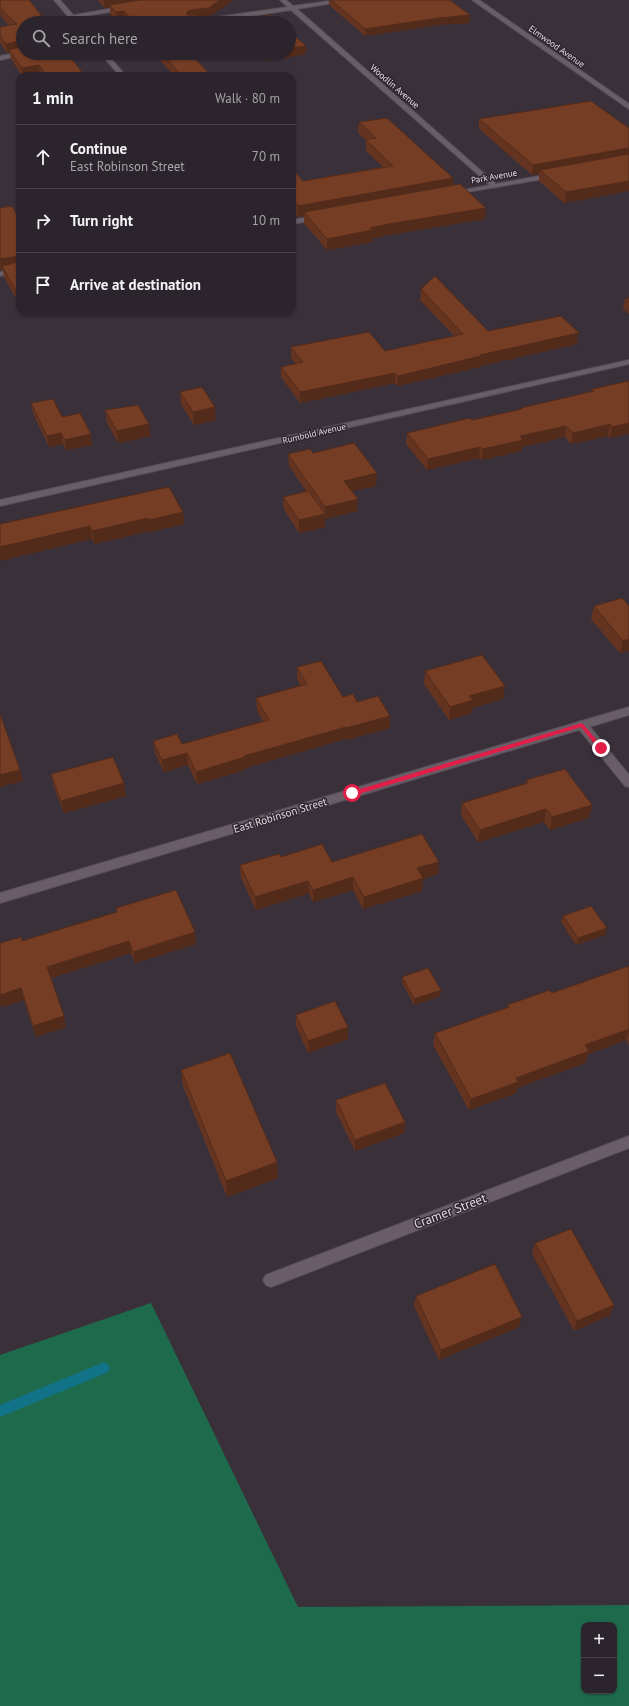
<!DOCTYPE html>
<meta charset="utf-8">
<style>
body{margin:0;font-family:"PT Sans",sans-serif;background:#342c34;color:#f1f3f6}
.controls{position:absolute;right:12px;bottom:12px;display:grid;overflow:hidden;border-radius:8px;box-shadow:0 1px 3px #0004}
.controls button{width:36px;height:36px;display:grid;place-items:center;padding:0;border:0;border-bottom:1px solid #484148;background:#2c242c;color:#f1f3f6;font:20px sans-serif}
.stop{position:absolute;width:12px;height:12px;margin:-9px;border:3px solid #e11d48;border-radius:50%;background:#fff}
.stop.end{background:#e11d48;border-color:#fff;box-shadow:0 1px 4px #0008}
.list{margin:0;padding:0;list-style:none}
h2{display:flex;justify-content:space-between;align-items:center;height:52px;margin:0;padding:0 16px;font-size:17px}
h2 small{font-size:13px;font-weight:400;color:#a6a4a9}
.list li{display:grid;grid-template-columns:26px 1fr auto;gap:12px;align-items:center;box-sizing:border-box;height:64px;padding:0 16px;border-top:1px solid #484148}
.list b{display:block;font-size:15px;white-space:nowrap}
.list p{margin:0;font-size:13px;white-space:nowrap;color:#a6a4a9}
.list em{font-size:13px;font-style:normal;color:#a6a4a9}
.icon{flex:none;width:22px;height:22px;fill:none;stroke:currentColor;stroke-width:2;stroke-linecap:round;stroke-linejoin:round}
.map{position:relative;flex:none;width:629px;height:1706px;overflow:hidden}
.search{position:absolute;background:#2c242c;box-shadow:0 1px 3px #0004;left:16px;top:16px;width:280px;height:44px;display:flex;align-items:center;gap:10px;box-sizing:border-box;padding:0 14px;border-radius:22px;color:#a6a4a9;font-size:15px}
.panel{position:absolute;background:#2c242c;box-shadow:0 1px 3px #0004;left:16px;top:72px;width:280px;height:244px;border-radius:12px}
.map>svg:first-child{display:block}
</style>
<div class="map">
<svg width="629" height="1706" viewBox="0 0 629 1706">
<rect width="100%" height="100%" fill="#3a303a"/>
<!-- forest -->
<path fill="#1e6a4d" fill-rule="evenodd" d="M 151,1303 L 298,1607 L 629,1605 L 629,1706 L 0,1706 L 0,1355 ZM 584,1625 L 614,1625 L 614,1691 L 584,1691 Z"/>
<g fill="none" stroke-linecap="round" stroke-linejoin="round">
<!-- stream -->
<polyline stroke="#127288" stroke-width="11" points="0,1411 104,1368"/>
<defs>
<g id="lane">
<polygon points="126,6 128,7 128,9 72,18 69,16"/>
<polygon points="582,721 586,722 629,775 629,787 625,786 578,728 576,725 578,722"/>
</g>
<g id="street">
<polygon points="54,0 60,0 80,23 74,23"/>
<polygon points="280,0 286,0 293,6 337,0 351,0 297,9 496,184 555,173 558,175 555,177 449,195 449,193 490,185 291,10 202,23 188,23 191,21 288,7"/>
<polygon points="472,0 479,0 629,104 629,109"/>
<polygon points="23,52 30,53 0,60 0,56"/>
<polygon points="100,53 106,53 126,76 120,76"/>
<polygon points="319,215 322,215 322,219 292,224 292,220"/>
<polygon points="20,268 20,272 0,276 0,272"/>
<polygon points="629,360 629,364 0,506 0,500"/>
<polygon points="629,1136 629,1148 271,1287 266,1285 263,1280 266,1275 271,1273"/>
</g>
<polygon id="secondary" points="629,707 629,715 0,903 0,893"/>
</defs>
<!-- lane casing -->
<use href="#lane" stroke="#564e56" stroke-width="2"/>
<!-- street casing -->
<use href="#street" stroke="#564e56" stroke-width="2"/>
<!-- secondary casing -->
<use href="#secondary" stroke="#564e56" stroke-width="2"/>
<!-- lane -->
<use href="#lane" fill="#695d68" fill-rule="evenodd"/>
<!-- street -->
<use href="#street" fill="#695d68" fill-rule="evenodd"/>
<!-- secondary -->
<use href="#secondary" fill="#695d68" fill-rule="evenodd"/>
</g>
<!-- wall -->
<g fill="#653420">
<polygon points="0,0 23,23 23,53 85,76 42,76 41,75 31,76 22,76 11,59 10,53 7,53 0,43 0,27 10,26 4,20 0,14"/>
<polygon points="98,0 132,0 133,1 209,17 198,18 198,23 128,23 125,20 117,21 110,14 110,7 105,8"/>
<polygon points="323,0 450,0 470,15 470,23 438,25 365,36 329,5 329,0"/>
<polygon points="306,46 306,54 264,61 256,53 289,53"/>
<polygon points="154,53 190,53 211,76 174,76"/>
<polygon points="479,119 629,128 629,191 564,203 539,181 539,174 532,175 479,129"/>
<polygon points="359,122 453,178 453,185 485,219 388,235 372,239 372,242 327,250 304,223 304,216 298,217 292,210 292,172 303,181 383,167 366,151 366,140 358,133"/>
<polygon points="0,208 20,220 20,304 19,304 4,277 3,270 1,270 0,269"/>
<polygon points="421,289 488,331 577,344 480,366 480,367 397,386 395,383 300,403 281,377 281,367 296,364 291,358 291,347 385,351 454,336 420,300"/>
<polygon points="629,298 629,314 623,309 625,299"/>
<polygon points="629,381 629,434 610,438 608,436 571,444 565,437 522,447 521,451 482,460 479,458 427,470 406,444 407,433 472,420 521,409 521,408 592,391 592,389"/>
<polygon points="180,392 216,420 194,425 181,404"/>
<polygon points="31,403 62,417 92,445 66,450 63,444 49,447 33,413"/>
<polygon points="105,410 151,436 118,443 107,423"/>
<polygon points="313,453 376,486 352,491 357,511 325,519 325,527 299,533 284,509 283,497 306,491 289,466 288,454"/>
<polygon points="183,512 184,524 150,532 150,531 94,544 92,539 0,524"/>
<polygon points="594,606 629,606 629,651 620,653 591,619"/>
<polygon points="297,667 343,697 357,702 390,716 390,728 346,740 345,739 245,768 245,770 197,784 188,765 164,772 155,753 153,741 182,744 263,721 257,710 256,698 301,686 297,679"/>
<polygon points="425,671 503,699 472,708 471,713 449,720 424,684"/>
<polygon points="51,774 126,796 64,813 54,787"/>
<polygon points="526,780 592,805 589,818 550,830 544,822 478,842 461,815 462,803 526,783"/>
<polygon points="281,857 332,862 438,874 423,879 422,891 363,909 353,890 313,902 309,893 256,910 241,878 240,865"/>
<polygon points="116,908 196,944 135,963 131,953 51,978 64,1016 66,1027 36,1037 24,1000 1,1007 22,941 116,912"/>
<polygon points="563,916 607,928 605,935 576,945 561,922"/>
<polygon points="629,966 629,1045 626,1040 588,1054 585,1063 517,1088 516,1093 469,1110 433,1045 435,1033 507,1008 507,1005 552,993"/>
<polygon points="402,977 441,990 440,996 414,1005 402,983"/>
<polygon points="296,1015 348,1027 348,1039 308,1053 296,1026"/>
<polygon points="181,1070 277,1162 278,1178 227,1197 183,1086"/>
<polygon points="336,1100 405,1122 404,1133 355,1151 336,1112"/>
<polygon points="535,1243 614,1305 610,1315 574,1331 532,1254"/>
<polygon points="416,1296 519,1327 439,1360 414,1306"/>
</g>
<!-- shaded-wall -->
<g fill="#532b1a">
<polygon points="104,0 132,0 133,4 109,5 110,7 105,8"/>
<polygon points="220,0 234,0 209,17 198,18 198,23 186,23 187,22 187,12 190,10"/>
<polygon points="124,11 125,20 117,21 116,12"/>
<polygon points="470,15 470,23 438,25 365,36 365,29 439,18"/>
<polygon points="21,41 23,51 9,50 10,53 7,53 6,44"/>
<polygon points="306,46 306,54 264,61 264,53 289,53 289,48"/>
<polygon points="39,65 41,75 31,76 23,76 22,68"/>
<polygon points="629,148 629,158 540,170 539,174 532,175 533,165"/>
<polygon points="453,178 453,189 304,212 304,216 298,217 298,206"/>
<polygon points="629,181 629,191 564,203 566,192"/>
<polygon points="486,208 485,219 388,235 372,239 372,242 327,250 327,239 370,228 389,224"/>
<polygon points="19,256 20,261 4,270 2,266 3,270 1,270 0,259"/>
<polygon points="17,293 20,293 20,304 19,304"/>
<polygon points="579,333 577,344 480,366 480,367 397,386 398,376 480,355"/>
<polygon points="395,373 395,383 300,403 300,392"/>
<polygon points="215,407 216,420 194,425 193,412"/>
<polygon points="629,423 629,434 610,438 612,427"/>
<polygon points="149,424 151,436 118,443 117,431"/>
<polygon points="610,424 608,436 571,444 573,433"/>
<polygon points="566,426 565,437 522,447 521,451 482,460 483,449 520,436"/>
<polygon points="61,433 63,444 49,447 47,436"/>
<polygon points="91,434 92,445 66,450 65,440"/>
<polygon points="480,447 479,458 427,470 428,459"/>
<polygon points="377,473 376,486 344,493 344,481"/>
<polygon points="358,499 357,511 325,519 325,507"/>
<polygon points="183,512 184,524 150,532 149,520"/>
<polygon points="325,514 325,527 299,533 299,520"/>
<polygon points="148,518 150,531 94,544 92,531"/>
<polygon points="90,526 92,539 0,561 0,547"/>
<polygon points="629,639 629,651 620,653 623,641"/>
<polygon points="505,686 503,699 472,708 471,713 449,720 450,707 469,696"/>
<polygon points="390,716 390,728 346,740 346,728"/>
<polygon points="346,727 345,739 245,768 245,770 197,784 196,772 244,756"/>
<polygon points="187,753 188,765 164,772 162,760"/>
<polygon points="20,770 23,781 0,787 0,775"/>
<polygon points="124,783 126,796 64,813 61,801"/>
<polygon points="592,805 589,818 550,830 552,817"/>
<polygon points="546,809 544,822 478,842 480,830"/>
<polygon points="439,862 438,874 423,879 422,891 363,909 364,897 417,868"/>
<polygon points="353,877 353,890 313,902 313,890"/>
<polygon points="308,881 309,893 256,910 255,897"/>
<polygon points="607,928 605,935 576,945 578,938"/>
<polygon points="195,932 196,944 135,963 133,952"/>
<polygon points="129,941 131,953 50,978 47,967"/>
<polygon points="21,988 24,1000 1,1007 0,1004 0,995"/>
<polygon points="441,990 440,996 414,1005 414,999"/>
<polygon points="64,1016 66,1027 36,1037 33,1026"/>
<polygon points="348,1027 348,1039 308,1053 308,1041"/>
<polygon points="629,1029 629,1031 626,1040 588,1054 585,1063 517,1088 516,1093 469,1110 471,1099 585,1045"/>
<polygon points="405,1122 404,1133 355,1151 355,1140"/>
<polygon points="277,1162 278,1178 227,1197 226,1181"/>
<polygon points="614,1305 610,1315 574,1331 577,1321"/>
<polygon points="522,1317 519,1327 439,1360 441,1350"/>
</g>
<!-- building -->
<g fill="#763d25" stroke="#532b1a">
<polygon points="0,0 29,0 41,15 41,18 44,23 23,23 23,41 21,41 6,44 0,36 0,27 17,24 3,11 0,7"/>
<polygon points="140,0 220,0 209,8 190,10 187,12 187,15 198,15 186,23 135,23 124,11 116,12 109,5"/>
<polygon points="331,0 450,0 470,15 439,18 365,29"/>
<polygon points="270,15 280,23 234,23 232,21"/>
<polygon points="289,31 306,46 289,48"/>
<polygon points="23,46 23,53 67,53 85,76 47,76 39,65 22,68 9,50"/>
<polygon points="162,53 190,53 211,76 182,76"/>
<polygon points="591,101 629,128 629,148 533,165 479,119"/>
<polygon points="387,118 453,178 298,206 292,199 292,172 294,171 303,181 393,166 366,140 376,138 359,122"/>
<polygon points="629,154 629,181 566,192 540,170"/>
<polygon points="460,184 486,208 389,224 370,228 373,230 327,239 304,212"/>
<polygon points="12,206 20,220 20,293 17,293 2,266 18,262 19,256 0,259 0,208"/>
<polygon points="435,276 488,331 561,316 579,333 480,355 481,356 398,376 395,373 300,392 281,367 303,362 291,347 369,332 385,351 463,334 421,289"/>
<polygon points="629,298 629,302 625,299"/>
<polygon points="629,381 629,423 612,427 610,424 573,433 566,426 520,436 523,440 483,449 480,447 428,459 407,433 470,418 472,420 522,409 521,408 594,391 592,389"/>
<polygon points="202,387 215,407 193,412 180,392"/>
<polygon points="53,399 62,417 80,413 91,434 65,440 61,433 47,436 31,403"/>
<polygon points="138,405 149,424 117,431 105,410"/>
<polygon points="354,443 377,473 344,481 358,499 325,507 288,454 310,449 313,453"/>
<polygon points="169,487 183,512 149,520 148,518 92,531 90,526 0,547 0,524"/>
<polygon points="309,491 325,514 299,520 283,497"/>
<polygon points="622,598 629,606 629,639 623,641 594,606"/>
<polygon points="482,655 505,686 469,696 473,700 450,707 425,671"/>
<polygon points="321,661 343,697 353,694 357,702 378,696 390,716 346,728 346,727 244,756 245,757 196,772 187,753 162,760 153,741 177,734 182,744 269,720 256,698 307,684 297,667"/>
<polygon points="0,714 20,770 0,775"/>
<polygon points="113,757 124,783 61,801 51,774"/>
<polygon points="565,769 592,805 552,817 546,809 480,830 462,803 528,783 526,780"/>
<polygon points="422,834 439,862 417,868 423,878 364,897 353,877 313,890 308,881 255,897 240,865 279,854 281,857 322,844 332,862"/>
<polygon points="176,890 195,932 133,952 129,941 47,967 64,1016 33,1026 21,988 0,995 0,943 21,937 22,941 117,912 116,908"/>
<polygon points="591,906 607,928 578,938 563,916"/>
<polygon points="629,966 629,1029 585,1045 589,1051 516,1078 518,1082 471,1099 435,1033 509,1007 507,1005 550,990 552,993"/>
<polygon points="428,968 441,990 414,999 402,977"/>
<polygon points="335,1001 348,1027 308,1041 296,1015"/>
<polygon points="230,1053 277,1162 226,1181 181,1070"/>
<polygon points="385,1083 405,1122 355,1140 336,1100"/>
<polygon points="571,1229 614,1305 577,1321 535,1243"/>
<polygon points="495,1264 522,1317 441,1350 416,1296"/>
</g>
<!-- route -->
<polygon fill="#e11d48" points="582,723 603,747 603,750 599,750 581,727 352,796 349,793 350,792"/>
<g text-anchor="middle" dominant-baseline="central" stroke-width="3" stroke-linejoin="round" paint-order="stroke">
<!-- far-street labels -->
<g font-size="9" fill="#e0d9e0" stroke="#2f262f">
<text transform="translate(557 46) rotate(35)">Elmwood Avenue</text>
<text transform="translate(395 86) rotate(41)">Woodlin Avenue</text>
<text transform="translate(494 176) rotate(-10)">Park Avenue</text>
<text transform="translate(314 433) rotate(-13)">Rumbold Avenue</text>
</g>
<!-- street labels -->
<g font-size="11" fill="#e0d9e0" stroke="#2f262f">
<text transform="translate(280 815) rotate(-17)">East Robinson Street</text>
</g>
<!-- near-street labels -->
<g font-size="13" fill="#e0d9e0" stroke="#2f262f">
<text transform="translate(450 1211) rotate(-21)">Cramer Street</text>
</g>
</g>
</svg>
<div class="controls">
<button>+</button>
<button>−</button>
</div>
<div class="stop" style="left:352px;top:793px"></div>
<div class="stop end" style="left:601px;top:748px"></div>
<div class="search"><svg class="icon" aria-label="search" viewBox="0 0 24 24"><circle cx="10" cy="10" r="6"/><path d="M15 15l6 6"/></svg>Search here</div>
<section class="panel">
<h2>1 min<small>Walk · 80 m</small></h2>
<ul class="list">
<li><svg class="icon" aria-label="ahead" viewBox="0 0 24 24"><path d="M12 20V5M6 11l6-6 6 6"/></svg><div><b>Continue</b><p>East Robinson Street</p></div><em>70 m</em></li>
<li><svg class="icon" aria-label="right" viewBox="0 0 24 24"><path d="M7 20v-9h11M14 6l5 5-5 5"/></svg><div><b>Turn right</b></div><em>10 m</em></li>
<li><svg class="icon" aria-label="arrive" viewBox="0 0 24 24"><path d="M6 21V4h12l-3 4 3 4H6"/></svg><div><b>Arrive at destination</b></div></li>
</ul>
</section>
</div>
